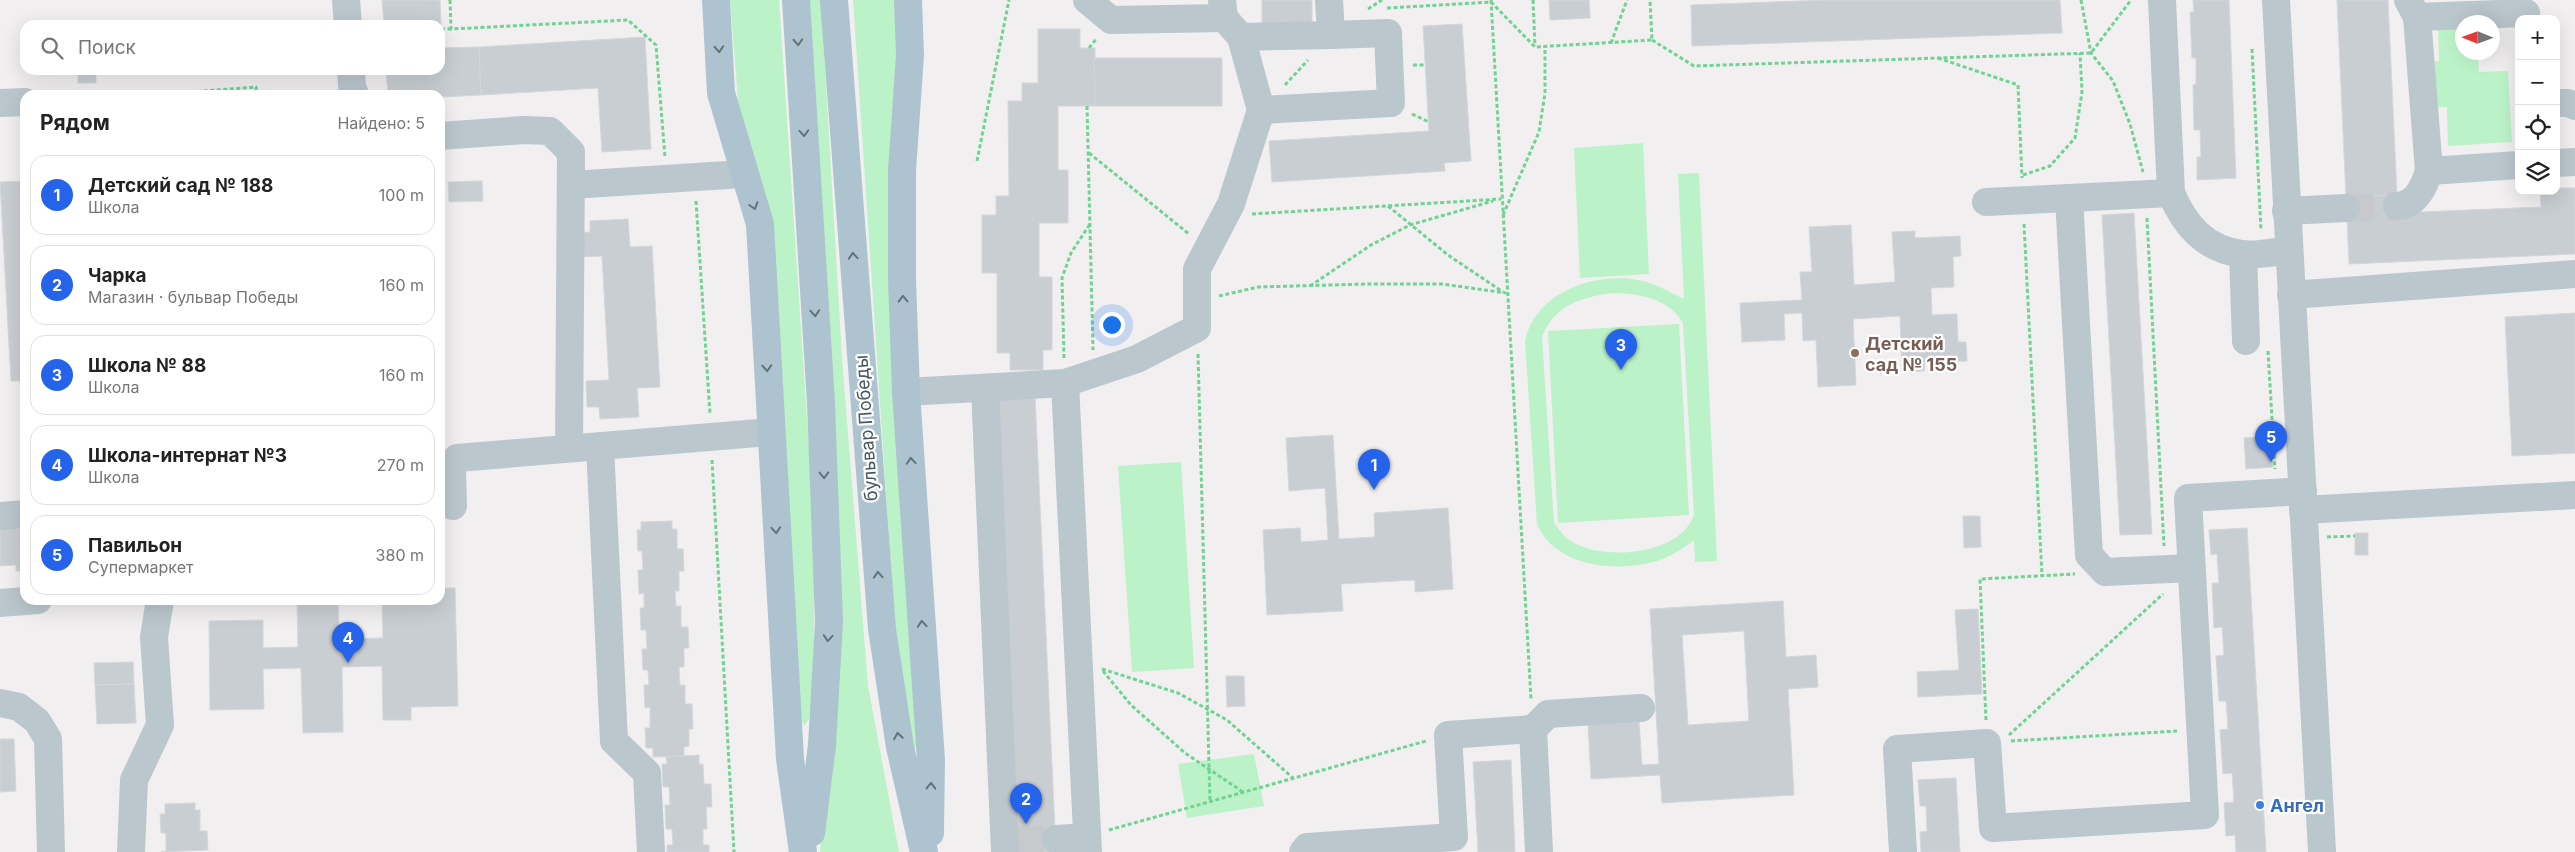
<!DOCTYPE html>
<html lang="ru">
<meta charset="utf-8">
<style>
body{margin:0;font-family:Inter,sans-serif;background:#f6f6f6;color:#222}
.controls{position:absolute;right:15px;top:15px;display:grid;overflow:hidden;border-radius:10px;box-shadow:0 5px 20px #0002}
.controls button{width:45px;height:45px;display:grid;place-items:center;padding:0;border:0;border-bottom:1px solid #e0e0e0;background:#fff;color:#222;font:25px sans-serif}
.compass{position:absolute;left:2455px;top:15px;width:45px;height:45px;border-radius:50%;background:#fff;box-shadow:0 5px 20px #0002;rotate:271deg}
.you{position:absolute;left:1111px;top:324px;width:18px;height:18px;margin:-12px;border:4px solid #fff;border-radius:50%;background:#1a73e8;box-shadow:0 0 0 8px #1a73e833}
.badge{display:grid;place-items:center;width:32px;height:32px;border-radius:50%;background:#2563eb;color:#fff;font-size:16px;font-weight:700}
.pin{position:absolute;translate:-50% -41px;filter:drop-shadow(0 1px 2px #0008)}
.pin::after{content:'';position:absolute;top:26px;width:18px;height:15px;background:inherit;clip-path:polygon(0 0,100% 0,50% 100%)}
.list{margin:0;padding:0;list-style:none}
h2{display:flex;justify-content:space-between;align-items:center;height:65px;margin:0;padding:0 20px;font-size:21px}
h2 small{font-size:16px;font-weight:400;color:#767676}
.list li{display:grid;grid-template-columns:32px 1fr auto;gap:15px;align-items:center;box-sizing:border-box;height:80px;margin:0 10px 10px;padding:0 10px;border:1px solid #e0e0e0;border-radius:15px}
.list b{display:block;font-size:19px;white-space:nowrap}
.list p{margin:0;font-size:16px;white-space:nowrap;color:#767676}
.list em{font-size:16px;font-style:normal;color:#767676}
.icon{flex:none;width:28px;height:28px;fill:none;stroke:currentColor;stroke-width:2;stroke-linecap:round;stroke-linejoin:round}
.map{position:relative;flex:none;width:2575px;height:852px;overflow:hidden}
.search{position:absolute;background:#fff;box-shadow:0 5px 20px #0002;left:20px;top:20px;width:425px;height:55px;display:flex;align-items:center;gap:12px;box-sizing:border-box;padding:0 18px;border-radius:15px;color:#767676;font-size:19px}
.panel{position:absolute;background:#fff;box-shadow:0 5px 20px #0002;left:20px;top:90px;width:425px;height:515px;border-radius:15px}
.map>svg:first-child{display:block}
</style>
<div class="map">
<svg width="2575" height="852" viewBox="0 0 2575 852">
<rect width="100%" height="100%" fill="#f2eff0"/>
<!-- green -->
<g fill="#bbf2c8" fill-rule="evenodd">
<polygon points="730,0 779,0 814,523 814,663 809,719 804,726 801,718 773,222 739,112"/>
<polygon points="808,0 821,0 842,358 868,686 899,852 820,852 837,688"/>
<polygon points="853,0 895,0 918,740 915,749 911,740 895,628"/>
<polygon points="2438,22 2462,22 2462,52 2478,53 2479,72 2508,71 2512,142 2448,146 2447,107 2425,108 2424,62 2439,61"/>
<polygon points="1643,143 1649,274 1580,278 1574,148"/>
<path d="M 1699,173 L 1717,561 L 1695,562 L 1694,540 C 1683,549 1671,556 1657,561 C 1616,573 1555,567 1537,524 L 1525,341 C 1535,293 1593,272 1638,280 C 1655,283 1669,292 1684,299 L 1678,174 ZM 1613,293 C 1638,293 1670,299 1683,323 L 1694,515 C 1680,556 1601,562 1569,540 C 1563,536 1559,529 1554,523 L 1542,337 C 1554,305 1582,297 1613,293 Z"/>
<polygon points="1679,324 1689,515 1558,523 1548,331"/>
<polygon points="1181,462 1194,668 1132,672 1118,466"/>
<polygon points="1254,754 1264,806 1187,818 1178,764"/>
</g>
<!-- building -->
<g fill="#c9ced2" stroke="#d3d7db" fill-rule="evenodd">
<polygon points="382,0 440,0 442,48 479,47 481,95 440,97 440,95 388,95 386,70 440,70 440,25 384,25"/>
<rect x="1262" y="0" width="50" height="23"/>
<polygon points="1549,0 1589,0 1590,18 1550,20"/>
<polygon points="2060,0 2062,33 1692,46 1691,5 1826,0"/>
<polygon points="2193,0 2229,0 2236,178 2197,180 2197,157 2201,157 2200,130 2194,130 2193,85 2196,84 2196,58 2192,58 2190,12 2194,12"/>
<polygon points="2337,0 2388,0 2397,195 2346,197"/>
<polygon points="1462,24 1471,161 1444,163 1445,171 1272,182 1269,141 1429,131 1423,26"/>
<polygon points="1038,29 1080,29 1080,48 1095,48 1095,106 1058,106 1058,170 1068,170 1068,223 1039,223 1039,277 1052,277 1052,350 1043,350 1043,370 1010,370 1010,353 997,353 997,273 982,273 982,215 996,215 996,196 1009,196 1008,101 1022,101 1022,83 1038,83"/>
<polygon points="645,37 651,149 602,152 598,88 481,95 479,47"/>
<polygon points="1094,58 1222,58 1222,106 1095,106"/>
<rect x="78" y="70" width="18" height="13"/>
<polygon points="25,181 25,381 11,381 0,182"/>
<polygon points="482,181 483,201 449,202 448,182"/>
<polygon points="2556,188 2575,188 2575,254 2349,264 2346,197 2397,195 2397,213 2541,207 2540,191 2556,191"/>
<polygon points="2134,213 2152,534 2120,535 2102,215"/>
<polygon points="628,219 630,247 652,246 660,387 637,388 639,417 600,419 599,407 587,407 586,381 609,380 602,256 578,257 577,233 590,232 590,221"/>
<polygon points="1851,225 1854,285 1895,282 1892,232 1915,231 1915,238 1960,236 1961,256 1953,257 1954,287 1931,288 1932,315 1957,314 1958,342 1966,342 1967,361 1925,363 1924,371 1902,372 1900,316 1853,319 1856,385 1818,387 1816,340 1803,341 1802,313 1784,314 1785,340 1742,342 1740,303 1802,300 1800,272 1812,272 1809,227"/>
<polygon points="2575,313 2575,453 2512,456 2505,317"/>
<polygon points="1035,395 1056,852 1016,852 995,397"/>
<polygon points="1333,435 1339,539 1375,537 1374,513 1448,508 1453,589 1415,592 1415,580 1341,584 1343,611 1267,615 1263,530 1300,528 1301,542 1328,540 1325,488 1289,491 1286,438"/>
<polygon points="2271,436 2273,467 2246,469 2244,438"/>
<polygon points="1963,516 1980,516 1981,547 1964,548"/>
<polygon points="672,521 672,529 677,529 677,549 683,549 684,571 679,571 679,591 675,591 676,606 681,606 681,627 688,627 689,648 684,648 684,667 679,667 680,685 685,685 685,704 692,704 693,729 689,729 689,746 684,747 684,756 653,757 653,748 646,748 645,728 650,728 650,707 645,708 644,685 649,685 648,670 643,670 642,649 647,649 646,630 641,630 640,608 644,608 644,593 639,594 638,570 643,570 642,551 638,551 637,530 641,530 641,522"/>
<polygon points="0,523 17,523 17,529 25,529 25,571 16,571 16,565 0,566"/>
<polygon points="2247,528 2266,852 2236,852 2235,835 2226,836 2224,803 2234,802 2233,787 2232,773 2223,774 2220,730 2228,729 2227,714 2226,701 2219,701 2216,656 2224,655 2222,627 2214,628 2212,583 2219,583 2218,568 2217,554 2211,555 2209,530"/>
<rect x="2355" y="533" width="13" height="22"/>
<polygon points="440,588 455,588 458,706 411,707 411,720 383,720 382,666 342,667 343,732 303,733 301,668 263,669 264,709 210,710 209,621 263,620 263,648 298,647 297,600 338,600 339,639 383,638 382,600 440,600"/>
<path d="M 1783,601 L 1786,657 L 1816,655 L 1818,687 L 1788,689 L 1794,795 L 1662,803 L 1660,775 L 1591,779 L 1588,725 L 1639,722 L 1642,765 L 1659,764 L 1650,609 ZM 1744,631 L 1749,721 L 1688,725 L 1682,635 Z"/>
<polygon points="1978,609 1982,694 1918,697 1917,672 1959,670 1955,610"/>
<polygon points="133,662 134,684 95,685 94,663"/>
<polygon points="1226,676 1244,676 1245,706 1227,707"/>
<polygon points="134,684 136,723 97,724 95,685"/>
<polygon points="0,739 14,739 16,791 0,792"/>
<polygon points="699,755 699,764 703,764 704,784 711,784 712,807 706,807 707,829 703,829 703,845 709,845 709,852 667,852 667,845 673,845 672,829 666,829 665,805 670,805 669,787 663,787 662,764 667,764 666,757"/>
<polygon points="1511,760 1515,852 1478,852 1473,762"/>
<polygon points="1956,778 1960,852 1921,852 1920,832 1927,831 1926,806 1920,806 1918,780"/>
<polygon points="195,803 195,810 200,810 200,831 207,831 208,850 161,852 166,851 166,833 161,833 160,814 165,814 165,804"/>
</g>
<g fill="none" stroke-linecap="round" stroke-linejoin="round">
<!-- minor-tunnel -->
<g stroke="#c7c9cc" stroke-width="28" stroke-dasharray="28 14" stroke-linecap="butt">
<polyline points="2346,208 2397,206"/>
<polyline points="1016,841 1056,839"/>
</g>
<!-- path -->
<g stroke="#70d393" stroke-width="3" stroke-dasharray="4 2.5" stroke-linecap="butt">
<polyline points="450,0 451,29 628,20 656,45 665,157"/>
<polyline points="1491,0 1531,699"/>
<polyline points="1533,0 1535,46"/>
<polyline points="2081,0 2091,53 2113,81 2130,124 2143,172"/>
<polyline points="1387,8 1491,2 1535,47 1652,40 1650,0"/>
<polyline points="1368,9 1382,0"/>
<polyline points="441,29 451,29"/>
<polyline points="1652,40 1694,66 2091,53 2131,0"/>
<polyline points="1611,43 1627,0"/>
<polyline points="1089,48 1097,38"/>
<polyline points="2252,49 2261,230"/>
<polyline points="1938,58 2018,85 2022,178"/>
<polyline points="1413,65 1425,65"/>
<polyline points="1285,85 1308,60"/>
<polyline points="152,95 256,87 256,95"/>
<polyline points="1087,106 1093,350"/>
<polyline points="1412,114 1429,122"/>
<polyline points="1089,153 1189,234"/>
<polyline points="977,161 1009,0"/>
<polyline points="2023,175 2050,166 2075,138 2082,92 2080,53"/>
<polyline points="696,201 710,414"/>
<polyline points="1388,206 1448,255 1503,292"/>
<polyline points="1252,214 1501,199"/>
<polyline points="1503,215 1539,132 1545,93 1545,46"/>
<polyline points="2147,218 2164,546"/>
<polyline points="2024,224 2042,576"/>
<polyline points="1310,286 1371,245 1410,225 1493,201"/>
<polyline points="1219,296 1258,287 1367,284 1442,284 1506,293"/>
<polyline points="2268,351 2275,469"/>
<polyline points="1198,354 1210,802"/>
<polyline points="1064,358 1062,278 1071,253 1090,224"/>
<polyline points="712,460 734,852"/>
<polyline points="2327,537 2355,536"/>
<polyline points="1102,669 1178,693 1227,720 1293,778"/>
<polyline points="1103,671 1131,705 1185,753 1243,792"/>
<polyline points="1986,720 1980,579 2075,574"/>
<polyline points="2009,735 2163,594"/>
<polyline points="2011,741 2177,731"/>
<polyline points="1109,830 1426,741"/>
</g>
<!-- minor -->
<g stroke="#bac7cd" stroke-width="28">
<polyline points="346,0 348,25"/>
<polyline points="1087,0 1111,20 1224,18"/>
<polyline points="1222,0 1224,18 1241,37 1331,35 1329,0"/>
<path d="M 2162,0 L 2171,193 C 2185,226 2205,249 2242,254 C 2257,256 2274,252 2288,250"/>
<polyline points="2276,0 2322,852"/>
<polyline points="2408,0 2417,17 2526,13 2526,19"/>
<polyline points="2417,17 2429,171 2519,165"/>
<polyline points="1241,37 1261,110 1391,103 1388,33 1331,35"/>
<polyline points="351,70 352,86 355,95"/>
<polyline points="0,103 25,102"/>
<polyline points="2556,103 2568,103 2575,106"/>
<polyline points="440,136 524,130 550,131 571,152 569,448"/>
<polyline points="2556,163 2575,162"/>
<polyline points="571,185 743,174"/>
<polyline points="2171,193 2069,198 2089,555 2105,572 2191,568"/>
<polyline points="1986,202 2069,198"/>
<path d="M 2397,206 C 2416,205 2424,187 2429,171"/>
<polyline points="2286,211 2346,208"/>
<polyline points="2243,254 2246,341"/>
<polyline points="2291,295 2575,274"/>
<polyline points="1065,383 1088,852"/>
<polyline points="985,388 1005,852"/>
<polyline points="906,392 1065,383 1137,359 1197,328 1197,269 1231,204 1261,110"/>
<polyline points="600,446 614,741 647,773 651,852"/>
<polyline points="453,506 452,469 457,458 770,432"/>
<polyline points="2303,510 2575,495"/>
<polyline points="0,516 25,514"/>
<polyline points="0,603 38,600"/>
<polyline points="0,703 19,707 37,721 48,739 51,852"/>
<polyline points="1533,729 1548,714 1641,708"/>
<polyline points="1056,839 1087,837"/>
<polyline points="131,852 134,780 160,725 154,637 160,600"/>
<polyline points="1303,852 1307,847 1454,837 1448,735 1533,729 1539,852"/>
<polyline points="1903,852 1897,749 1987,743 1993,828 2205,815 2188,498 2303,491"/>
</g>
<!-- major -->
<g stroke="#adc4d0" stroke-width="28">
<polyline points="716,0 721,93 760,224 790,759 803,852"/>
<polyline points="796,0 821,403 829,622 822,745 811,833"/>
<polyline points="834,0 882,629 900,747 924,852"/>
<polyline points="908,0 910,55 902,171 902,279 906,392 931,760 930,833"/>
</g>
</g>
<!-- one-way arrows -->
<defs><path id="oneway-chevron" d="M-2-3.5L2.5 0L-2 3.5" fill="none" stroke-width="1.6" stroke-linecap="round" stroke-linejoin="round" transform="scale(1.25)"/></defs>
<g stroke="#60727a">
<use href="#oneway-chevron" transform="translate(798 42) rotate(87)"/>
<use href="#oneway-chevron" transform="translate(719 49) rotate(87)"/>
<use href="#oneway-chevron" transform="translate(804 133) rotate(86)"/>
<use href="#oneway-chevron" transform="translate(754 206) rotate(72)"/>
<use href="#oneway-chevron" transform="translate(853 256) rotate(-94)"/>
<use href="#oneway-chevron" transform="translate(903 299) rotate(-92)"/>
<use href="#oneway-chevron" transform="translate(815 313) rotate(86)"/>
<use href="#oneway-chevron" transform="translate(767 368) rotate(87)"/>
<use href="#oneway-chevron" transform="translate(911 461) rotate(-94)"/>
<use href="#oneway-chevron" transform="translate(824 475) rotate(88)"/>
<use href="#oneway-chevron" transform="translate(776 530) rotate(86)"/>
<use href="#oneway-chevron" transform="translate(878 575) rotate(-94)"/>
<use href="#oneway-chevron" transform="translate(922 624) rotate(-94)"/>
<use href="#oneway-chevron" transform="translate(828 638) rotate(94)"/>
<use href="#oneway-chevron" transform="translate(898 736) rotate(-99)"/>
<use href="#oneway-chevron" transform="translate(931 786) rotate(-89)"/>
</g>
<!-- markers -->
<circle fill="#8d6e63" stroke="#fff" stroke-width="2" cx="1855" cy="353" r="5"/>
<circle fill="#3f7fe0" stroke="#fff" stroke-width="2" cx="2260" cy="805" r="5"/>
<g text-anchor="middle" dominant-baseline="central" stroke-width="4.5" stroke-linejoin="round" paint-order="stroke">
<!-- education labels -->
<g font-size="18" font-weight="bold" fill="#785e54" stroke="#fff" text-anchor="start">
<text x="1865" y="343">Детский<tspan x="1865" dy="21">сад № 155</tspan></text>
</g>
<!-- street labels -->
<g font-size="18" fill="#46575e" stroke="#fff">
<text transform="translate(866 428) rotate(-94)">бульвар Победы</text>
</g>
<!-- shop labels -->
<g font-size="18" font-weight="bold" fill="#366cbe" stroke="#fff" text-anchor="start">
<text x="2270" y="805">Ангел</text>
</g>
</g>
</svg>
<div class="controls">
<button>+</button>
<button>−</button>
<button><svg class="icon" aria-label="locate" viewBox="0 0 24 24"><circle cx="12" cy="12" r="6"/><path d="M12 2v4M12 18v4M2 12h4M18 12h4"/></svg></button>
<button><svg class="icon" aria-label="layers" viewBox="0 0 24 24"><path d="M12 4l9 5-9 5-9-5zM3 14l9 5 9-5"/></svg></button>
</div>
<svg class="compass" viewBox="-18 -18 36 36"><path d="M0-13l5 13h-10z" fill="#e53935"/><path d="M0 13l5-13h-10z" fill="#767676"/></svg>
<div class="you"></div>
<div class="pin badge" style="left:1374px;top:490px">1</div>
<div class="pin badge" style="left:1026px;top:824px">2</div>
<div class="pin badge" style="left:1621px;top:370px">3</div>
<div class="pin badge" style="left:348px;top:663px">4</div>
<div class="pin badge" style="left:2271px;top:462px">5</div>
<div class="search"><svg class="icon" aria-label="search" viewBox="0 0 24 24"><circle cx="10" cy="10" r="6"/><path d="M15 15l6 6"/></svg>Поиск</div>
<section class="panel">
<h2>Рядом<small>Найдено: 5</small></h2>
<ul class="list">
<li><span class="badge">1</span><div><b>Детский сад № 188</b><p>Школа</p></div><em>100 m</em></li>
<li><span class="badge">2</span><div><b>Чарка</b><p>Магазин · бульвар Победы</p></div><em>160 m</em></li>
<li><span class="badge">3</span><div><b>Школа № 88</b><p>Школа</p></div><em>160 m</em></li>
<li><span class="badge">4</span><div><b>Школа-интернат №3</b><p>Школа</p></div><em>270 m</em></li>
<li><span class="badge">5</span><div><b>Павильон</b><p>Супермаркет</p></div><em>380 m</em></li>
</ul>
</section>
</div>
